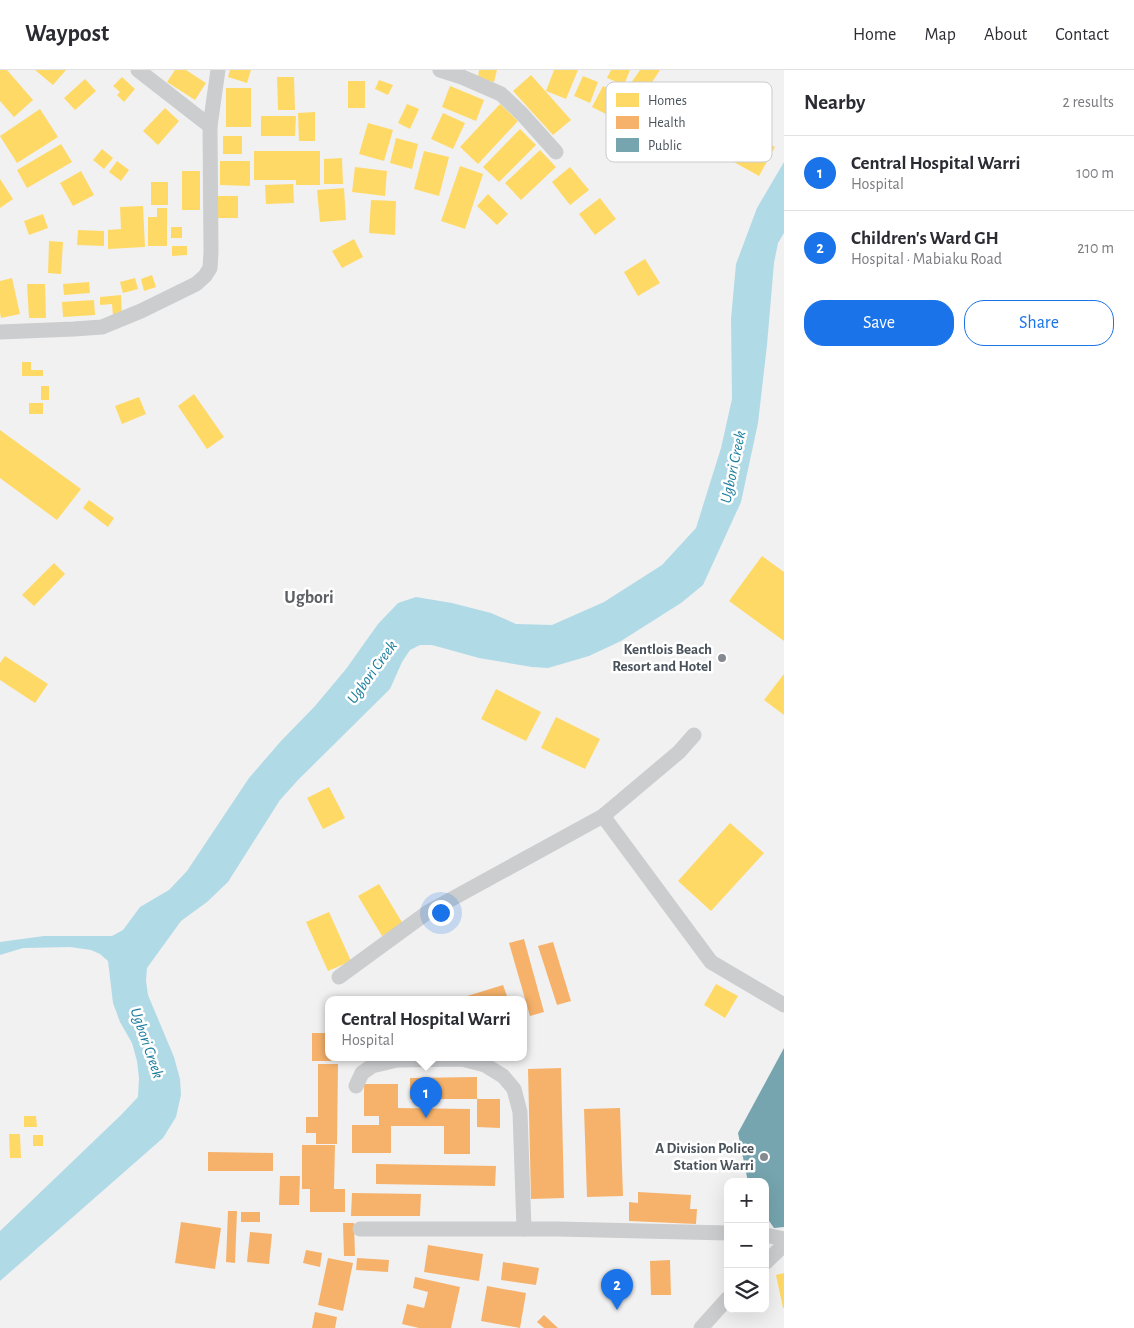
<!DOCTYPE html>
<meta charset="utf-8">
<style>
body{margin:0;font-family:"Alegreya Sans",sans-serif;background:#f7f7f7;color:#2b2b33}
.controls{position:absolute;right:15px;bottom:15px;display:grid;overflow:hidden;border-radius:10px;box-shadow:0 5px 20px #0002}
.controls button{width:45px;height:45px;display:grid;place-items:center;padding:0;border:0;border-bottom:1px solid #e1e1e2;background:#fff;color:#2b2b33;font:25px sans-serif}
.you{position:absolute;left:440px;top:842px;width:18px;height:18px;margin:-12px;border:4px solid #fff;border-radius:50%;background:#1a73e8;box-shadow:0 0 0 8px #1a73e833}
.badge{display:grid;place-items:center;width:32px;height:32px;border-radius:50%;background:#1a73e8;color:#fff;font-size:16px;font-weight:700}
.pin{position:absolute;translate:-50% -41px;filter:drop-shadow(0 1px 2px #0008)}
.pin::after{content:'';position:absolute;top:26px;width:18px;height:15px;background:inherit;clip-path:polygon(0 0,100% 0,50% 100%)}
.popup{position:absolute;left:325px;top:926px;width:202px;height:65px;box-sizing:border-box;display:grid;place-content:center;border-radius:10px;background:#fff;filter:drop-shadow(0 1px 4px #0005);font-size:16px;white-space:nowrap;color:#7c7c81}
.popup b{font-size:19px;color:#2b2b33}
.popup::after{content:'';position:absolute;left:50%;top:100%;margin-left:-10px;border:10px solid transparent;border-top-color:#fff}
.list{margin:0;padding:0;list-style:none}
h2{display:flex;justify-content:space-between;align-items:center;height:65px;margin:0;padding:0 20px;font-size:21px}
h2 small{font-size:16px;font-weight:400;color:#7c7c81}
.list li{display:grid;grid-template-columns:32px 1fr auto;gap:15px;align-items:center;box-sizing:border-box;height:75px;padding:0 20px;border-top:1px solid #e1e1e2}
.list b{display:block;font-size:19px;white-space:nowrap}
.list p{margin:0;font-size:16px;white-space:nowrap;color:#7c7c81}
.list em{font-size:16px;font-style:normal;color:#7c7c81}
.actions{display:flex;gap:10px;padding:15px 20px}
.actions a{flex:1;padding:11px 0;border:1px solid #1a73e8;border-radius:20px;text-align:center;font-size:18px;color:#1a73e8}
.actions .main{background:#1a73e8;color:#fff}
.icon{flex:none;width:28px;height:28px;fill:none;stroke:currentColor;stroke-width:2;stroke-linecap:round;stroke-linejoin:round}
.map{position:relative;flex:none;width:784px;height:1258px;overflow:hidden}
header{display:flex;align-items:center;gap:30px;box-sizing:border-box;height:70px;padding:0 25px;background:#fff;border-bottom:1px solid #e1e1e2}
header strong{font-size:24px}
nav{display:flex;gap:28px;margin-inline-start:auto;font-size:18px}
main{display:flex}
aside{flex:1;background:#fff}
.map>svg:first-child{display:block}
</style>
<header>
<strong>Waypost</strong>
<nav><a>Home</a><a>Map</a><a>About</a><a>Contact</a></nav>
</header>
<main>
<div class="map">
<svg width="784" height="1258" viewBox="0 0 784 1258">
<rect width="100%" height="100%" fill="#f1f1f1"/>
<!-- water -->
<polygon fill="#b1dae7" points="784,92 784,163 778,173 774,193 767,275 758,353 741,432 703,515 681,533 621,571 589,586 548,598 532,597 479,588 432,575 420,575 410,580 402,592 390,619 298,710 280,730 228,812 207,832 181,851 147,898 146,911 148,925 174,987 180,1009 181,1025 176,1047 163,1068 0,1211 0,1161 121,1045 138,1027 139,1008 137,991 132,973 120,952 113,933 108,891 100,884 91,880 70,877 23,878 0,885 0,872 44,866 112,866 123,860 140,837 169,820 187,801 249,708 281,671 315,636 346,599 378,554 398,533 416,527 452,533 491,543 516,554 552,555 604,532 662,495 696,458 721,378 732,329 731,249 736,194 757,138"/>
<!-- homes -->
<g fill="#ffd966">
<polygon points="0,0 7,0 33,30 14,47 0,31"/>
<polygon points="35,0 66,0 53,15"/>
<polygon points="175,0 186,0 206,13 195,30 167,12"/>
<polygon points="230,0 251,0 247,13 228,7"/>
<polygon points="479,0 497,0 494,12 478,8"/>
<polygon points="554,0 578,0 566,29 546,21"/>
<polygon points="611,0 630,0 624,15 607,8"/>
<polygon points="640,0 660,0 643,26 629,16"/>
<polygon points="531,5 571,50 553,65 513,21"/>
<polygon points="583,6 598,12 590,33 574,26"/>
<polygon points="122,7 135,19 124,32 117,25 120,22 113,16"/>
<polygon points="277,7 294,7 295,40 278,40"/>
<polygon points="85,9 96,21 75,40 64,28"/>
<polygon points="379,10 393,15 388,25 375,19"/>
<rect x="348" y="11" width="17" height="27"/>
<polygon points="450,16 484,30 476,51 442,37"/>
<polygon points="603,16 636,32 626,54 592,37"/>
<rect x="226" y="18" width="25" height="39"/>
<polygon points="710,30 737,46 718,77 691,61"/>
<polygon points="407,34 419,39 410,59 398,53"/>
<polygon points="500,34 518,51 478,94 460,77"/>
<polygon points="165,38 179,51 158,75 143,61"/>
<polygon points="40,39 58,67 17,93 0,66"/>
<polygon points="315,42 315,71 299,71 298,43"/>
<polygon points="443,43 465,53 453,79 431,69"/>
<polygon points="261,46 296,46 295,66 261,66"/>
<polygon points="368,53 393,60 384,91 359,84"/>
<polygon points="520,59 536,75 499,112 483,97"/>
<polygon points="748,62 775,77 759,106 732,91"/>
<rect x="223" y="66" width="19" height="18"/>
<polygon points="396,68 418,74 412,99 390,93"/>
<polygon points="61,74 72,92 27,118 17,100"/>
<polygon points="102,79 113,88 104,99 93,90"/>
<polygon points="540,80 556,97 521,130 505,113"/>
<polygon points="254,81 320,81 320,115 296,115 296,110 254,110"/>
<polygon points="424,81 449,87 439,126 414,119"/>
<polygon points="342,88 343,114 324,114 324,89"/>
<polygon points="117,91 129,100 121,111 109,102"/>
<polygon points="220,91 250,91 250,116 220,115"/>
<polygon points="460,96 483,104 465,159 441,151"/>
<polygon points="355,97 387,101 385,126 352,122"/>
<polygon points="570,97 589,120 570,135 552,112"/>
<polygon points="81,101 94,125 73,136 60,113"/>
<rect x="182" y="101" width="18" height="39"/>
<polygon points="0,109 13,129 0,138"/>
<rect x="151" y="112" width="17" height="23"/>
<polygon points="293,114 294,133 266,134 265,115"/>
<polygon points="344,118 346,150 320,152 317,120"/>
<polygon points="488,124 508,144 497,155 477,136"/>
<rect x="218" y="126" width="20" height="22"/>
<polygon points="600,128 616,149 595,165 579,144"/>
<polygon points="371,130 396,131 395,165 369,163"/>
<polygon points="143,136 145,177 108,179 108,160 121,159 120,137"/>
<polygon points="157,138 167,138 167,176 148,176 148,147 157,147"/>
<polygon points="43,144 48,158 29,165 24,151"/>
<rect x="171" y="157" width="11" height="11"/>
<polygon points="78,160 104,161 104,176 77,175"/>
<polygon points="354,169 363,187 342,198 332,181"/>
<polygon points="49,171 63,172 61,204 48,203"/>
<polygon points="172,176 187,176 187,185 172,186"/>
<polygon points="645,189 660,213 638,226 624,202"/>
<polygon points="152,205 156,217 144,221 141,209"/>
<polygon points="12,208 20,244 1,248 0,243 0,211"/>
<polygon points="135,208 138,219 123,223 120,212"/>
<polygon points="89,212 90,223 64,225 63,214"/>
<polygon points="27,214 45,214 46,248 29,248"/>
<polygon points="121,225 122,246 113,246 112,234 100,235 100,227"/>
<polygon points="94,230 95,245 63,247 62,232"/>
<polygon points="22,292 31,292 31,300 43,300 43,306 22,306"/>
<rect x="41" y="316" width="8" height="14"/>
<polygon points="194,324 224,367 207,379 178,336"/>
<polygon points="139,327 146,344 122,354 115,336"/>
<rect x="29" y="333" width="14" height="11"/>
<polygon points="0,360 81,419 57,450 0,408"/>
<polygon points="89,430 114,448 108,457 83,438"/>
<polygon points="762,486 784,502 784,571 729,531"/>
<polygon points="54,493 65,504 34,536 22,525"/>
<polygon points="5,586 48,614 35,633 0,610 0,593"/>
<polygon points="784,604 784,645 764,630"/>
<polygon points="496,619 541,642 526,671 481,649"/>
<polygon points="556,647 600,669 585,699 541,678"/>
<polygon points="329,717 345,748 323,759 307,728"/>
<polygon points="730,753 764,783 711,841 678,811"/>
<polygon points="379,814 403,854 382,866 358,826"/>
<polygon points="329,842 351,891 328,901 306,852"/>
<polygon points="716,914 738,926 725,948 704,935"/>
<polygon points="24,1046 36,1046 37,1057 24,1057"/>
<polygon points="784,1062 784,1097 774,1102 769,1091 780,1086 771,1068"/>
<polygon points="9,1064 20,1064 21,1088 10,1088"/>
<rect x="33" y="1065" width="10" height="11"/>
<polygon points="764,1070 771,1085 762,1089 755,1074"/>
<polygon points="784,1203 784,1238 783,1238 776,1205"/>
</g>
<!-- health -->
<g fill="#f6b26b">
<polygon points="524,869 544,942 530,946 509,873"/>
<polygon points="553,872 571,931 557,935 538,876"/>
<polygon points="503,915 508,929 465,929 464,927"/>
<polygon points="312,963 328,963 328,987 331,987 331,991 312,991"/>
<polygon points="318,994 338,994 337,1074 316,1074 316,1063 306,1063 306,1047 318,1047"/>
<polygon points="561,998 564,1128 531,1129 528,999"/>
<polygon points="477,1007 477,1029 500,1029 500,1058 477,1057 477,1029 410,1029 410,1008"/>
<polygon points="364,1014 398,1014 398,1038 470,1039 470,1084 444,1084 444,1056 391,1056 391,1083 352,1083 352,1055 379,1055 379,1046 364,1046"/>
<polygon points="620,1038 623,1126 587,1127 584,1039"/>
<polygon points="302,1075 335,1075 334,1119 345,1119 345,1142 310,1142 310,1119 302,1119"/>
<polygon points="208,1082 273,1083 273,1101 208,1101"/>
<polygon points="376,1094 496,1096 495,1116 376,1114"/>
<polygon points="280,1106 300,1106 299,1135 279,1135"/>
<polygon points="638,1122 691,1125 690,1139 697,1139 696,1154 629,1151 629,1132 638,1133"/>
<polygon points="352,1123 421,1124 420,1146 351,1146"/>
<polygon points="228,1141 237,1141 235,1193 226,1192"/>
<rect x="241" y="1142" width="19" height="10"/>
<polygon points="181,1152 221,1158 215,1199 175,1193"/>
<polygon points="343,1153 354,1153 355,1186 344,1186"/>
<polygon points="250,1162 272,1164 269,1194 247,1192"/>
<polygon points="428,1175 483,1184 479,1211 424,1202"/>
<polygon points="306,1180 322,1183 320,1197 303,1193"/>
<polygon points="328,1188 353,1193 343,1241 318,1235"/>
<polygon points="357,1188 389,1190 388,1202 356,1200"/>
<polygon points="670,1190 671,1225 651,1225 650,1191"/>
<polygon points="503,1192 539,1198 536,1215 501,1210"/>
<polygon points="415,1207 460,1217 451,1258 419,1258 402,1254 407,1234 424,1238 428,1222 413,1218"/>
<polygon points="487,1216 526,1223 520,1258 481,1251"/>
<polygon points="315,1242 337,1247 335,1258 312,1258"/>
<polygon points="544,1245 558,1258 544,1258 537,1252"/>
</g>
<!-- public -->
<polygon fill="#76a5af" points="784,978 784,1157 774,1158 765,1145 765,1112 748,1112 738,1063"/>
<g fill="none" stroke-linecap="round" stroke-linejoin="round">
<!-- minor -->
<g stroke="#cbcdcf" stroke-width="15">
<polyline points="138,0 210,56"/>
<polyline points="440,0 462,7 501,24 522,44 556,82"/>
<polyline points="0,262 74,259 102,257 141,241 196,214 205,206 210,198 211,182 210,56 218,0"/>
<polyline points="603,746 711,892 784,935"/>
<polyline points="339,907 428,842 603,746 679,682 694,665"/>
<polyline points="356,1016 362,1003 372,996 397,990 462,989 485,995 503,1006 514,1019 520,1042 524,1159"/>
<polyline points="360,1159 557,1159 728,1163"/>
<polyline points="765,1165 784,1169"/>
<polyline points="765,1193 784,1175"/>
<polyline points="701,1258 728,1228"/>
</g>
</g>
<!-- markers -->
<g fill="#848a90" stroke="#fff" stroke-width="2">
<circle cx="722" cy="588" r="5"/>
<circle cx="764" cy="1087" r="5"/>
</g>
<g text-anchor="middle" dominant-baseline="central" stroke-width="5" stroke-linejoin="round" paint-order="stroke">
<!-- poi labels -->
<g font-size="15" font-weight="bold" fill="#4a535c" stroke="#fff" text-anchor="end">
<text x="712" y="579">Kentlois Beach<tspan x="712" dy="17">Resort and Hotel</tspan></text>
<text x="754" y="1078">A Division Police<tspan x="754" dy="17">Station Warri</tspan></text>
</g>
<!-- water labels -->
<g font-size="16" font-style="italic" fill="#1b7d9e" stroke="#fff">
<text transform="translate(733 397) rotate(-78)">Ugbori Creek</text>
<text transform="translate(372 602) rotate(-54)">Ugbori Creek</text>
<text transform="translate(147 973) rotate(71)">Ugbori Creek</text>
</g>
<!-- quarter labels -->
<g font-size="18" font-weight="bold" fill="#5d6064" stroke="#fff">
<text x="309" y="528">Ugbori</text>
</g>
</g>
<!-- legend -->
<rect x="606" y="12" width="166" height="80" rx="8" fill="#fff" stroke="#c9cbce" stroke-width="1"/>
<rect x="616" y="23" width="23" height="14" fill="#ffd966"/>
<rect x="616" y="46" width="23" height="13" fill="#f6b26b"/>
<rect x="616" y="68" width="23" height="14" fill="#76a5af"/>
<g font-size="14" fill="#4a535c">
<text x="648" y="35">Homes</text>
<text x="648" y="57">Health</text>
<text x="648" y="80">Public</text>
</g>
</svg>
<div class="controls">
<button>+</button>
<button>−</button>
<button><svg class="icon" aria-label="layers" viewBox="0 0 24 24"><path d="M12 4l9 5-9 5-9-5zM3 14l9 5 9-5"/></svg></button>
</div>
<div class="you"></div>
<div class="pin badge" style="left:426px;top:1048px">1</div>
<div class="popup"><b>Central Hospital Warri</b>Hospital</div>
<div class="pin badge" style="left:617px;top:1240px">2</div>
</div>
<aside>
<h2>Nearby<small>2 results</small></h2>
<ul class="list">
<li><span class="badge">1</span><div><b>Central Hospital Warri</b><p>Hospital</p></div><em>100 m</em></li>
<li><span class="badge">2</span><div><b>Children's Ward GH</b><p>Hospital · Mabiaku Road</p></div><em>210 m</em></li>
</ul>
<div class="actions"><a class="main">Save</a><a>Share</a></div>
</aside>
</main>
